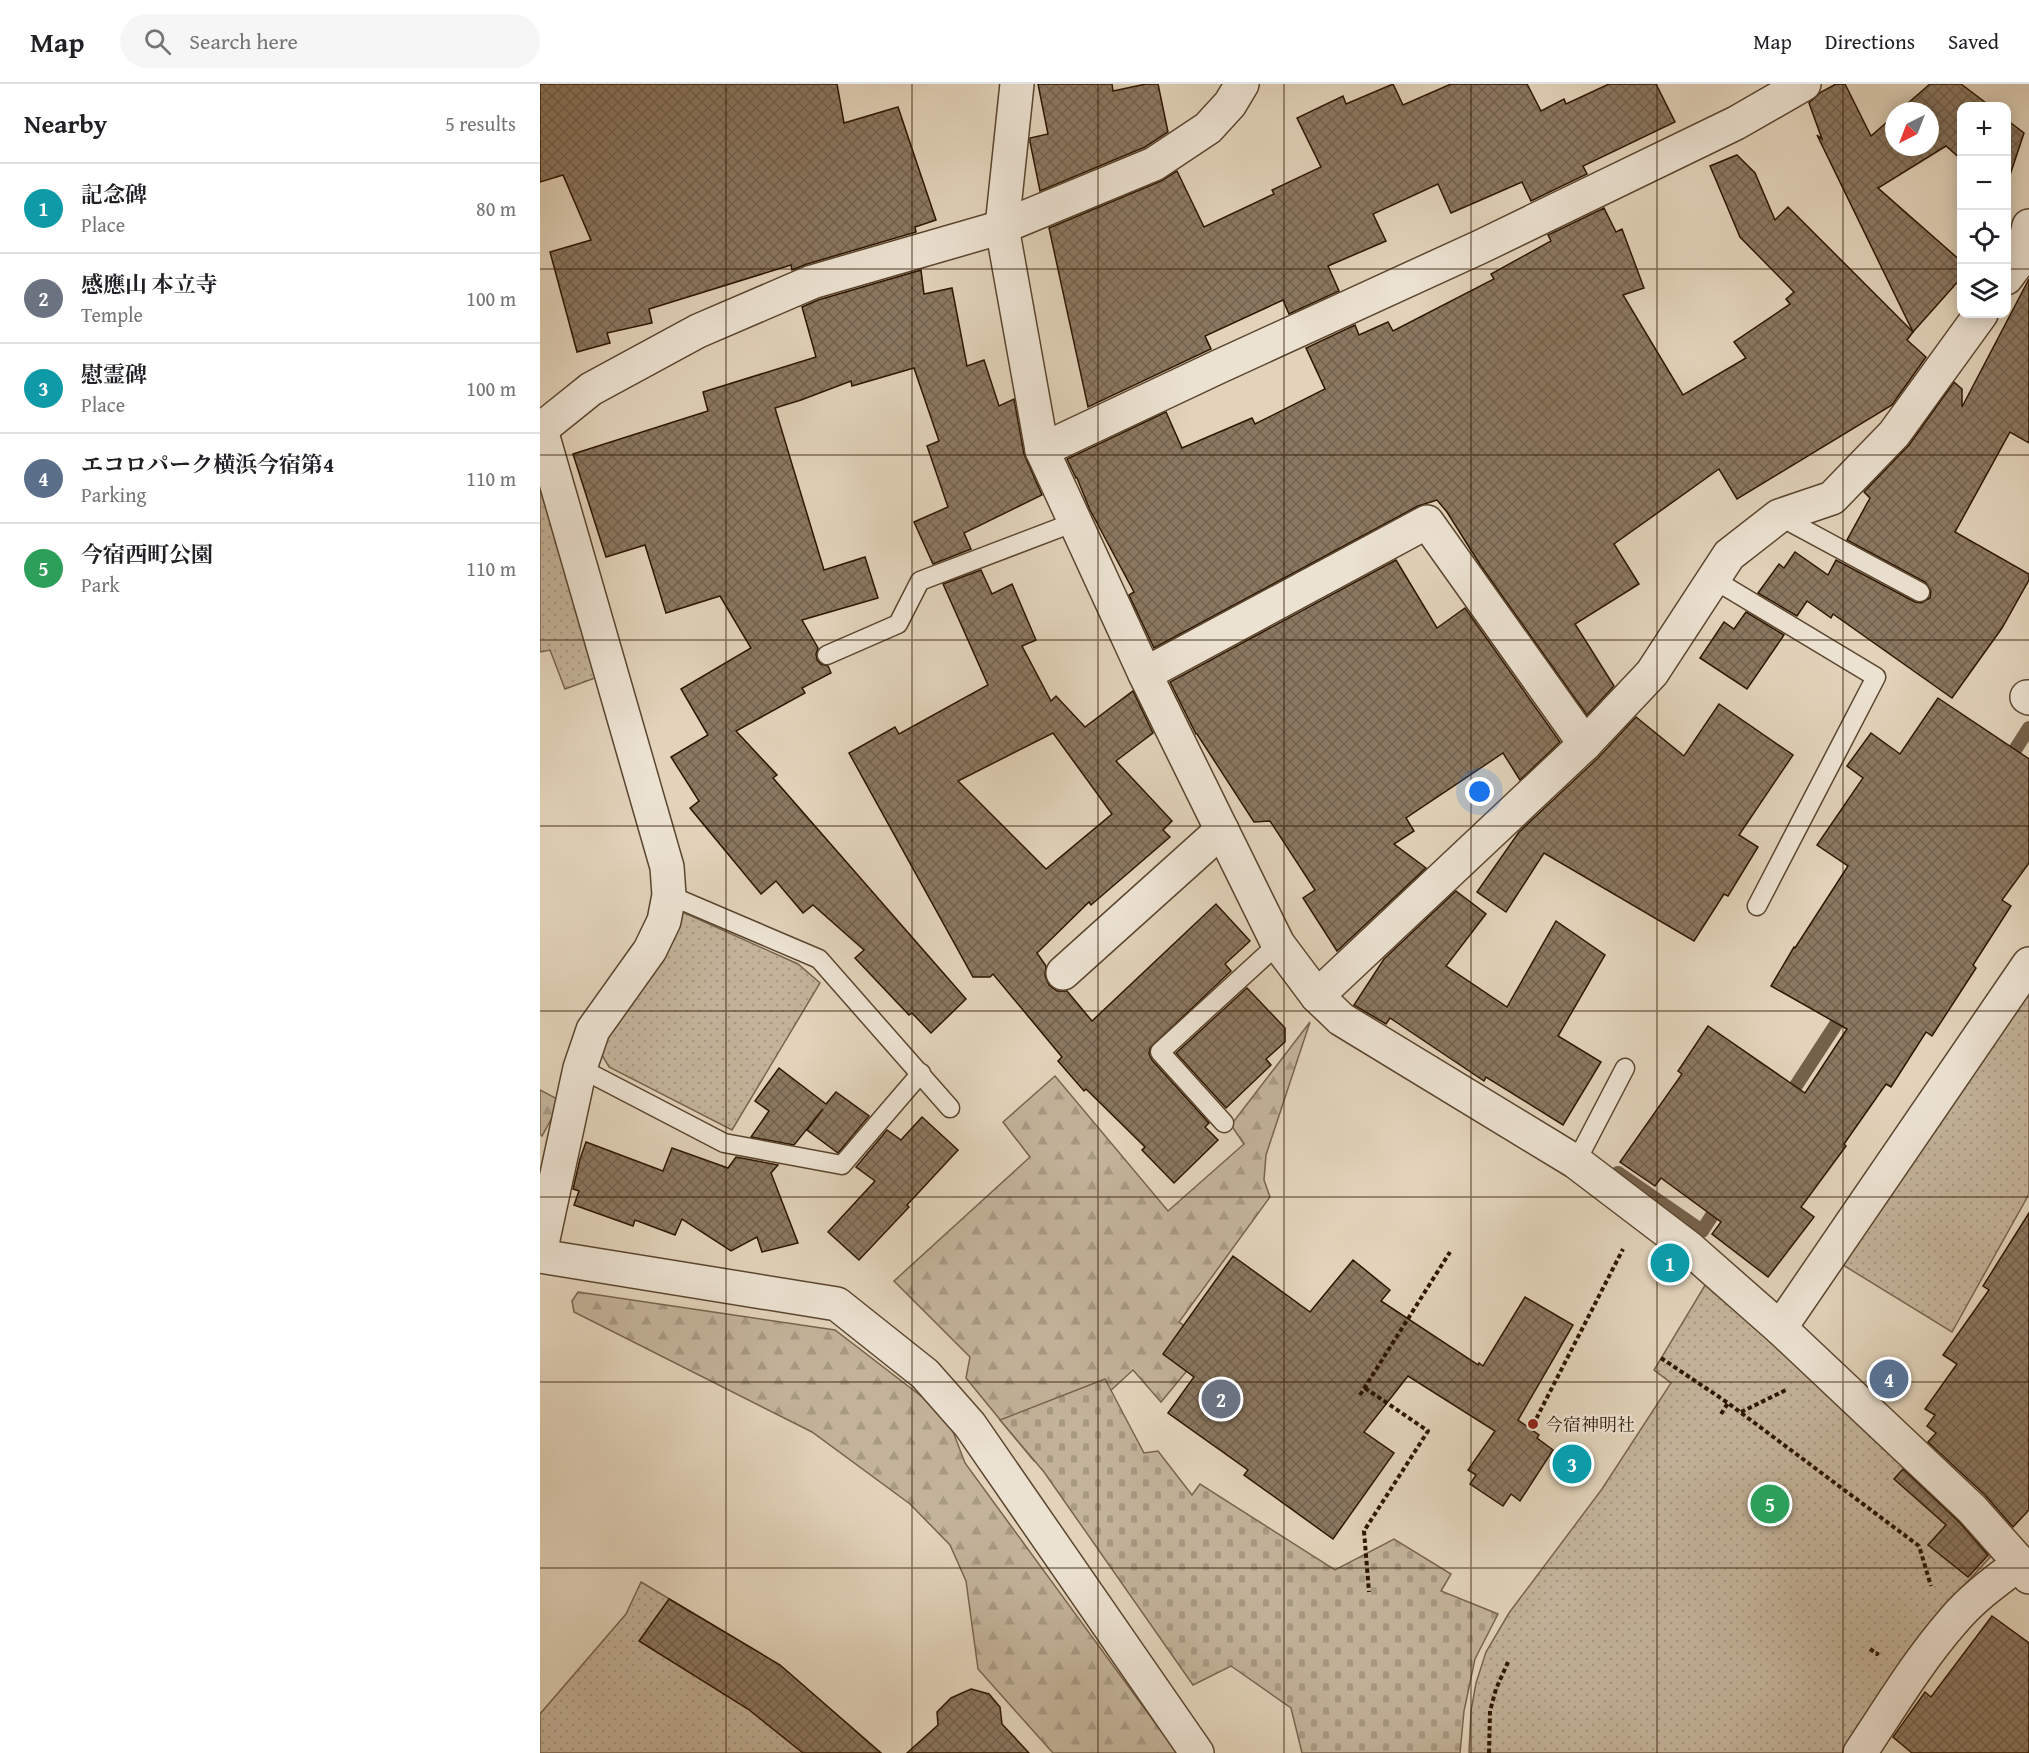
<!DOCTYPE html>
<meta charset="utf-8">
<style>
body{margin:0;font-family:"Gentium Book Plus","Noto Serif JP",serif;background:#f6f6f6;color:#202124}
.controls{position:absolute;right:18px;top:18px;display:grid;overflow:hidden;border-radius:12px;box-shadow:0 3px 15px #0003}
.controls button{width:54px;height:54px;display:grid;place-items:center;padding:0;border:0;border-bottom:2px solid #e0e0e0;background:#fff;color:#202124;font:30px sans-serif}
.compass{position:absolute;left:1345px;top:18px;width:54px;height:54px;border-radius:50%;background:#fff;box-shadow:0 3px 15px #0003;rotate:222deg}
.you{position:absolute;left:940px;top:708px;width:21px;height:21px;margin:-15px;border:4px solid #fff;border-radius:50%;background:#1a73e8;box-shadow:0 0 0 9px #1a73e833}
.badge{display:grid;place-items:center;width:39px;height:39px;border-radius:50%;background:#0f766e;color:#fff;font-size:20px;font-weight:700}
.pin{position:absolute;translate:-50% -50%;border:3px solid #fff;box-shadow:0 2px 6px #0006}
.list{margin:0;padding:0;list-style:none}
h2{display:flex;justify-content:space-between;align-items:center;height:78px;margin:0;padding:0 24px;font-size:26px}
h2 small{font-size:20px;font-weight:400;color:#757577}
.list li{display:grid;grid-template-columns:39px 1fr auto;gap:18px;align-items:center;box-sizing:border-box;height:90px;padding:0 24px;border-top:2px solid #e0e0e0}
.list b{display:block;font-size:22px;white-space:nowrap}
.list p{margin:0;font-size:20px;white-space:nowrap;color:#757577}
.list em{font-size:20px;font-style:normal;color:#757577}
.icon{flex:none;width:33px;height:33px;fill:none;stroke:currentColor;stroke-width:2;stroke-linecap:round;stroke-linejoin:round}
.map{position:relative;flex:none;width:1489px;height:1669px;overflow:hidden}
header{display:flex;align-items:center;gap:36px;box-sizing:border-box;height:84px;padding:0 30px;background:#fff;border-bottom:2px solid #e0e0e0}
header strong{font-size:28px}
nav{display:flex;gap:33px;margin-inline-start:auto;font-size:21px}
.search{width:420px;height:54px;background:#f6f6f6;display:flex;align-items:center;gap:15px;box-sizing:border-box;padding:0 21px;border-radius:33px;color:#757577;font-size:22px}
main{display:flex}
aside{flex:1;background:#fff}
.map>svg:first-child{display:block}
</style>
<header>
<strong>Map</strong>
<div class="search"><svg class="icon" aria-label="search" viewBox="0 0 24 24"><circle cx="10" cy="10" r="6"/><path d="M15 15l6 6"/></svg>Search here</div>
<nav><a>Map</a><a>Directions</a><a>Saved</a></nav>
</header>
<main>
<aside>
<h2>Nearby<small>5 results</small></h2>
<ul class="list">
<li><span class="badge" style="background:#0f9aa8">1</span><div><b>記念碑</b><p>Place</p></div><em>80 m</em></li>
<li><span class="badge" style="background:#6b7280">2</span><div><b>感應山 本立寺</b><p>Temple</p></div><em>100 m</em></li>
<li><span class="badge" style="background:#0f9aa8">3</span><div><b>慰霊碑</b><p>Place</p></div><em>100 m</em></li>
<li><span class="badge" style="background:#5c6f8a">4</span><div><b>エコロパーク横浜今宿第4</b><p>Parking</p></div><em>110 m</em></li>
<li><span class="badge" style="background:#2e9e5b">5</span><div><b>今宿西町公園</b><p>Park</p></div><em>110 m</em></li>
</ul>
</aside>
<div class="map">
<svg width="1489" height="1669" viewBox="0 0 1489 1669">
<defs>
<pattern id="grass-dots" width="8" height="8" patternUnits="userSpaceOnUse" patternTransform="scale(1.5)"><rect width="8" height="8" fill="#c3b39a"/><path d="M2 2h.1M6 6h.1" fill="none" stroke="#a89983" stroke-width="1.8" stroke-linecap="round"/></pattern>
<pattern id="forest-firs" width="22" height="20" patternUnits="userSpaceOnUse" patternTransform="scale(1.5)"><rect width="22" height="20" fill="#c3b39a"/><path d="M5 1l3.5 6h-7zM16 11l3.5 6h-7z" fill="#a89983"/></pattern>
<pattern id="cemetery-stones" width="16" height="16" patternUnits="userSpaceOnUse" patternTransform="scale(1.5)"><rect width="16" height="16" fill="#c3b39a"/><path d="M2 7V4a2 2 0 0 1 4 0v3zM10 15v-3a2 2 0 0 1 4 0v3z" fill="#a89983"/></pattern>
<pattern id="building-cross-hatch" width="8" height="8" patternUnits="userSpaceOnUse" patternTransform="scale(1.5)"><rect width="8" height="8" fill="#8b7861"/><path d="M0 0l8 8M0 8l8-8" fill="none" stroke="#72614e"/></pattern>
</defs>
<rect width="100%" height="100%" fill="#e2d3ba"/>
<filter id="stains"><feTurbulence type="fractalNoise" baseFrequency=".00333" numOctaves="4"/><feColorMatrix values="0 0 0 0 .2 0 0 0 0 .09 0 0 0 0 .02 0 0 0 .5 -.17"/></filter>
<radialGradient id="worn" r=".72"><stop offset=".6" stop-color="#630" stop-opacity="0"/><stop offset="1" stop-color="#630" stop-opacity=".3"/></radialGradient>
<!-- grass -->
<g fill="url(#grass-dots)" stroke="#78644d" stroke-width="1.5">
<polygon points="0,396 63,591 25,605 10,566 0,568"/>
<polygon points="138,826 258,880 280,899 192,1046 69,983 56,961"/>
<polygon points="1489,894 1489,1110 1412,1248 1303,1181"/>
<polygon points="1167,1198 1455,1468 1404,1523 1304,1669 929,1669 931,1627 936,1599 946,1568 969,1529 1062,1405 1131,1299 1114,1286"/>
<polygon points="101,1498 240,1581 341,1669 0,1669 0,1630 86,1530"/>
</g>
<!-- forest -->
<g fill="url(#forest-firs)" stroke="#78644d" stroke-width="1.5">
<polygon points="770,938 726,1071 724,1096 730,1113 639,1238 670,1259 621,1318 593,1286 494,1377 426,1294 430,1273 354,1197 490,1073 463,1038 515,992 628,1127 704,1060 691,1041"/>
<polygon points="0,1006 21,1017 2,1052 0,1050"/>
<polygon points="38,1208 295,1246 407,1332 425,1379 637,1669 513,1669 438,1585 426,1497 410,1461 370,1420 272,1348 34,1228 32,1217"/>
</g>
<!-- cemetery -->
<polygon fill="url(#cemetery-stones)" stroke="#78644d" stroke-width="1.5" points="565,1295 604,1369 618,1367 652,1411 660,1400 795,1486 854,1455 911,1490 901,1507 958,1530 935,1575 924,1627 920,1669 762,1669 751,1624 691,1582 653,1601 504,1388 460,1336"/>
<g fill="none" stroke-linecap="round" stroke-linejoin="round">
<!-- stream -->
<g stroke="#74614a" stroke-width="14">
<polyline points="1466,680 1489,644"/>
<polyline points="1246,1017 1306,925"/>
<polyline points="1078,1089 1162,1147 1182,1116"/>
</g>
</g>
<!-- building -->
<g fill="url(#building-cross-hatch)" stroke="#2d1600" stroke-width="1.5" fill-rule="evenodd">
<polygon points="0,0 297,0 304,39 358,23 396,136 375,143 376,148 267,180 252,186 251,181 109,225 112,239 67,249 70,259 37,268 10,168 51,156 23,91 0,98"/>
<polygon points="498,0 572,0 573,7 606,0 618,0 628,48 605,63 500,107 490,58 490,54 508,50"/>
<polygon points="853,0 863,21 911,0 987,0 1001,27 1024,15 1026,20 1069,0 1116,0 1135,38 1043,82 1047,90 991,117 982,98 911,129 898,100 833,130 846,157 788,182 799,207 749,230 743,216 665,252 671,265 548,323 509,144 621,97 637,87 664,143 734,110 732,106 781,83 757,34 803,12 806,20"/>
<polygon points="1296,0 1305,0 1331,52 1354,32 1354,63 1390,63 1390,27 1359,27 1390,0 1421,0 1450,22 1422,22 1422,76 1406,62 1338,104 1422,178 1422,193 1373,248 1277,51 1282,55 1269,19 1281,8"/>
<polygon points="1467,36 1484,49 1467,100"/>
<polygon points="1197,71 1215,89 1235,136 1248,123 1373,248 1367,256 1386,273 1352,321 1197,415 1179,385 1074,460 1099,500 1035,540 1074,602 1047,631 941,482 907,428 897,416 878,422 614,564 589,511 594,508 550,426 537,394 536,394 527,375 626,328 642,364 712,334 715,340 785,305 766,264 815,241 819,251 848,238 853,247 954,195 951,190 1011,157 1008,151 1064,124 1076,148 1082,145 1104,204 1083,211 1143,311 1206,274 1194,258 1250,220 1246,215 1254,208 1200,153 1170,82"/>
<polygon points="381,186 384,210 412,204 427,282 444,276 459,322 474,315 484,370 502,411 424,449 431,465 393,480 374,438 408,423 387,362 399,357 374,284 312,302 311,297 261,316 235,324 284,486 325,473 338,514 262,536 278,564 276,570 277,576 281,580 288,582 291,589 262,604 265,609 196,647 237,691 233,694 426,915 391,949 372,929 369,931 315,874 324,866 273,821 263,829 236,797 221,810 150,724 159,717 131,673 168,651 141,605 211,564 180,512 126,529 105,461 66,473 33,370 168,327 163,308 276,273 262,223 278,216"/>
<polygon points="1489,195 1489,359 1470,348 1415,448 1489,490 1489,496 1462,544 1412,614 1293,530 1291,534 1267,517 1257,532 1218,509 1239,480 1244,484 1255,468 1288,491 1296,476 1375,518 1381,519 1390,514 1391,507 1385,498 1307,456 1330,414 1324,408 1369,361 1414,298 1422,305 1422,323"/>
<polygon points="856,476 897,544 925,524 1020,658 980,696 963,669 866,734 874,747 854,760 886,784 797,867 763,814 775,806 730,737 714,738 657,650 656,650 630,598"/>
<path d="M 441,486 L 452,510 L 472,500 L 496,556 L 482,562 L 511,617 L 516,612 L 545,643 L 593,607 L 613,649 L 576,677 L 632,737 L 623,746 L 630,753 L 551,821 L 549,818 L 497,869 L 506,882 L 505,892 L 509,901 L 517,907 L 527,907 L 552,937 L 676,820 L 710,857 L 685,880 L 691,887 L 610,964 L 609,970 L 612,976 L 669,1039 L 665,1043 L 678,1056 L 634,1099 L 602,1066 L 605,1063 L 546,1005 L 544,1007 L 518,977 L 522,973 L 453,890 L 450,893 L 433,893 L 309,669 L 355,643 L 359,650 L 448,601 L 403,500 ZM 513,649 L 572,730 L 506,785 L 418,697 Z"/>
<polygon points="1206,528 1244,551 1207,605 1160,574 1184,538 1194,545"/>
<polygon points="1398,614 1489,675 1489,779 1462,816 1471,822 1433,881 1436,884 1392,952 1386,948 1351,1003 1346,1000 1304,1060 1306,1062 1261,1123 1274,1133 1228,1193 1172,1150 1181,1138 1121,1094 1115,1102 1080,1078 1142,990 1138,987 1168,942 1265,1009 1307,945 1231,902 1254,863 1255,864 1308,782 1277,761 1323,694 1307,682 1331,649 1360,670"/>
<polygon points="1179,620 1253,671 1199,751 1218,763 1188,812 1184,810 1154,857 1004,769 966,828 937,808 979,748 1058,674 1096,633 1144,672"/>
<polygon points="916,807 946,830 906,882 967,923 1016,837 1065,871 1018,952 1061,978 1023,1041 946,993 944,997 850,934 846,940 814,921 844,875"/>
<polygon points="707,904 745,944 745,958 726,975 731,981 686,1024 636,969"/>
<polygon points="239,984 286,1020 296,1008 329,1032 298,1069 267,1046 283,1025 254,1061 211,1053 229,1027 215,1017"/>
<polygon points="382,1033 418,1066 367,1121 369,1123 319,1176 288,1148 335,1097 316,1083 347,1046 361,1056"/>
<polygon points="46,1058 123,1087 132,1064 188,1084 196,1073 238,1081 231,1089 258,1159 222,1168 217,1153 191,1167 142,1135 135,1151 95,1136 93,1142 34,1121 39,1107 33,1105 40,1075"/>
<polygon points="1489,1129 1489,1426 1473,1443 1445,1411 1388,1358 1396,1349 1387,1342 1395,1331 1385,1325 1417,1280 1403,1271 1449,1206 1443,1202"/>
<polygon points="693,1172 770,1228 813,1176 850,1206 841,1217 938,1281 939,1279 943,1282 985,1213 1033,1241 978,1336 999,1351 997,1354 1013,1366 980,1417 971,1410 963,1422 930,1400 936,1391 928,1386 955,1347 868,1292 824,1348 854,1369 793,1455 704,1391 708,1386 628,1329 654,1293 623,1270"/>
<polygon points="1363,1385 1419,1438 1448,1471 1428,1493 1388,1461 1406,1441 1354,1395"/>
<polygon points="129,1515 240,1581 341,1669 263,1669 208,1625 99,1557"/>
<polygon points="1452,1532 1489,1559 1489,1669 1372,1669 1353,1653 1385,1608 1391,1613"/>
<polygon points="431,1605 449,1610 460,1623 462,1640 489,1669 367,1669 398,1641 397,1628 411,1614"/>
</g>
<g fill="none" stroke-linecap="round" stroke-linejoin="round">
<defs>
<g id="service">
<polyline points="1239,432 1380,508"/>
<polyline points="1173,495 1336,593 1217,822"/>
<polyline points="287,571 358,540 380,497 535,438"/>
<polyline points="129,811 279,875 410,1024"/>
<polyline points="40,984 184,1059 302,1081 381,989"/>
<polyline points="684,1039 620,968 738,860"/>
<polyline points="1036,1078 1085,984"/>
</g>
<g id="minor">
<polyline points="477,0 462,143 502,366 605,590 738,860 777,912 801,935 1036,1078 1149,1164 1240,1244 1432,1425 1480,1479 1489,1493"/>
<polyline points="1466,194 1482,173 1489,142"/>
<polyline points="0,346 51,305 158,247 272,198 462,143 614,80 668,44 690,20 702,0"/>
<polyline points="502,366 678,283 940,163 1196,39 1264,0"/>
<polyline points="605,590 887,438 1045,660"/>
<polyline points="1487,613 1489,614"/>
<polyline points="523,889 682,746"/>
<polyline points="777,912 1045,660 1112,589 1189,471 1239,432 1292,414 1354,350 1441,230"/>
<polyline points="0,1169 40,984 53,946 110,866 124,837 129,811 127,783 1,346"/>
<polyline points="0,1172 297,1220 385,1290 430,1341 657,1669"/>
<polyline points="1240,1244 1489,880"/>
<path d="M 1320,1669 C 1350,1624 1378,1577 1413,1537 C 1432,1514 1456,1497 1480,1479"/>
</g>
</defs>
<!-- service casing -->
<use href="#service" stroke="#5a452e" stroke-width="21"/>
<!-- minor casing -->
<use href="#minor" stroke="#5a452e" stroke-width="36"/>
<!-- path -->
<g stroke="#2d1600" stroke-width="4" stroke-dasharray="4.5 3" stroke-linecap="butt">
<polyline points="1121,1274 1188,1319 1379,1462 1391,1502"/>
<polyline points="825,1304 888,1347 824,1447 829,1508"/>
<polyline points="820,1311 910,1168"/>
<polyline points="1201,1328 1246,1306"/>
<polyline points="1181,1330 1188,1319"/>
<polyline points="993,1341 1083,1165"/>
<polyline points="1330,1565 1337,1570 1338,1568"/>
<polyline points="949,1669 950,1627 956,1605 968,1578"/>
</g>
<!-- service -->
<use href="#service" stroke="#ece2d2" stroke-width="18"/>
<!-- minor -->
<use href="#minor" stroke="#ece2d2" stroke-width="33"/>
</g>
<!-- grid -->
<path fill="none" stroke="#2d1600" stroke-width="1.5" stroke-opacity="0.55" d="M 186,0 L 186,1669M 372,0 L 372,1669M 558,0 L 558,1669M 744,0 L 744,1669M 931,0 L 931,1669M 1117,0 L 1117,1669M 1303,0 L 1303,1669M 0,185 L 1422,185M 1466,185 L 1489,185M 0,371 L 1489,371M 0,556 L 1489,556M 0,742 L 1489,742M 0,927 L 1489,927M 0,1113 L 1489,1113M 0,1298 L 1489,1298M 0,1484 L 1489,1484"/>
<!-- markers -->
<circle fill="#8f2418" stroke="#ece2d2" stroke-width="2" cx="993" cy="1340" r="6"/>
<g text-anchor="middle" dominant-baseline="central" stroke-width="4.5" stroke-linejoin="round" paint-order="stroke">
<!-- poi labels -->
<g font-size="18" fill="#2d1600" stroke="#ece2d2" text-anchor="start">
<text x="1005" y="1340">今宿神明社</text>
</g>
</g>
<rect width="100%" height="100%" filter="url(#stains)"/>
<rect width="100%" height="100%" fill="url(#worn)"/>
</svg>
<div class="controls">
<button>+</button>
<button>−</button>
<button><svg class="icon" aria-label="locate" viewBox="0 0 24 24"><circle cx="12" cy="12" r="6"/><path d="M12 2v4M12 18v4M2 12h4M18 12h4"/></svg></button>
<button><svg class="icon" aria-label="layers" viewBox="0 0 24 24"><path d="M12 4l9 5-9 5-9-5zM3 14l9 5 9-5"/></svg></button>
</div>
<svg class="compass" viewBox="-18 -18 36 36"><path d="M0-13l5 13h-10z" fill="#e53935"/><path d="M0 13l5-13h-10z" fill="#757577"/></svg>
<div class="you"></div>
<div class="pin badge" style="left:1130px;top:1179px;background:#0f9aa8">1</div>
<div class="pin badge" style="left:681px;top:1315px;background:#6b7280">2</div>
<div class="pin badge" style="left:1032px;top:1380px;background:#0f9aa8">3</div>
<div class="pin badge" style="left:1349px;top:1295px;background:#5c6f8a">4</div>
<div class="pin badge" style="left:1230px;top:1420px;background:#2e9e5b">5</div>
</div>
</main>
